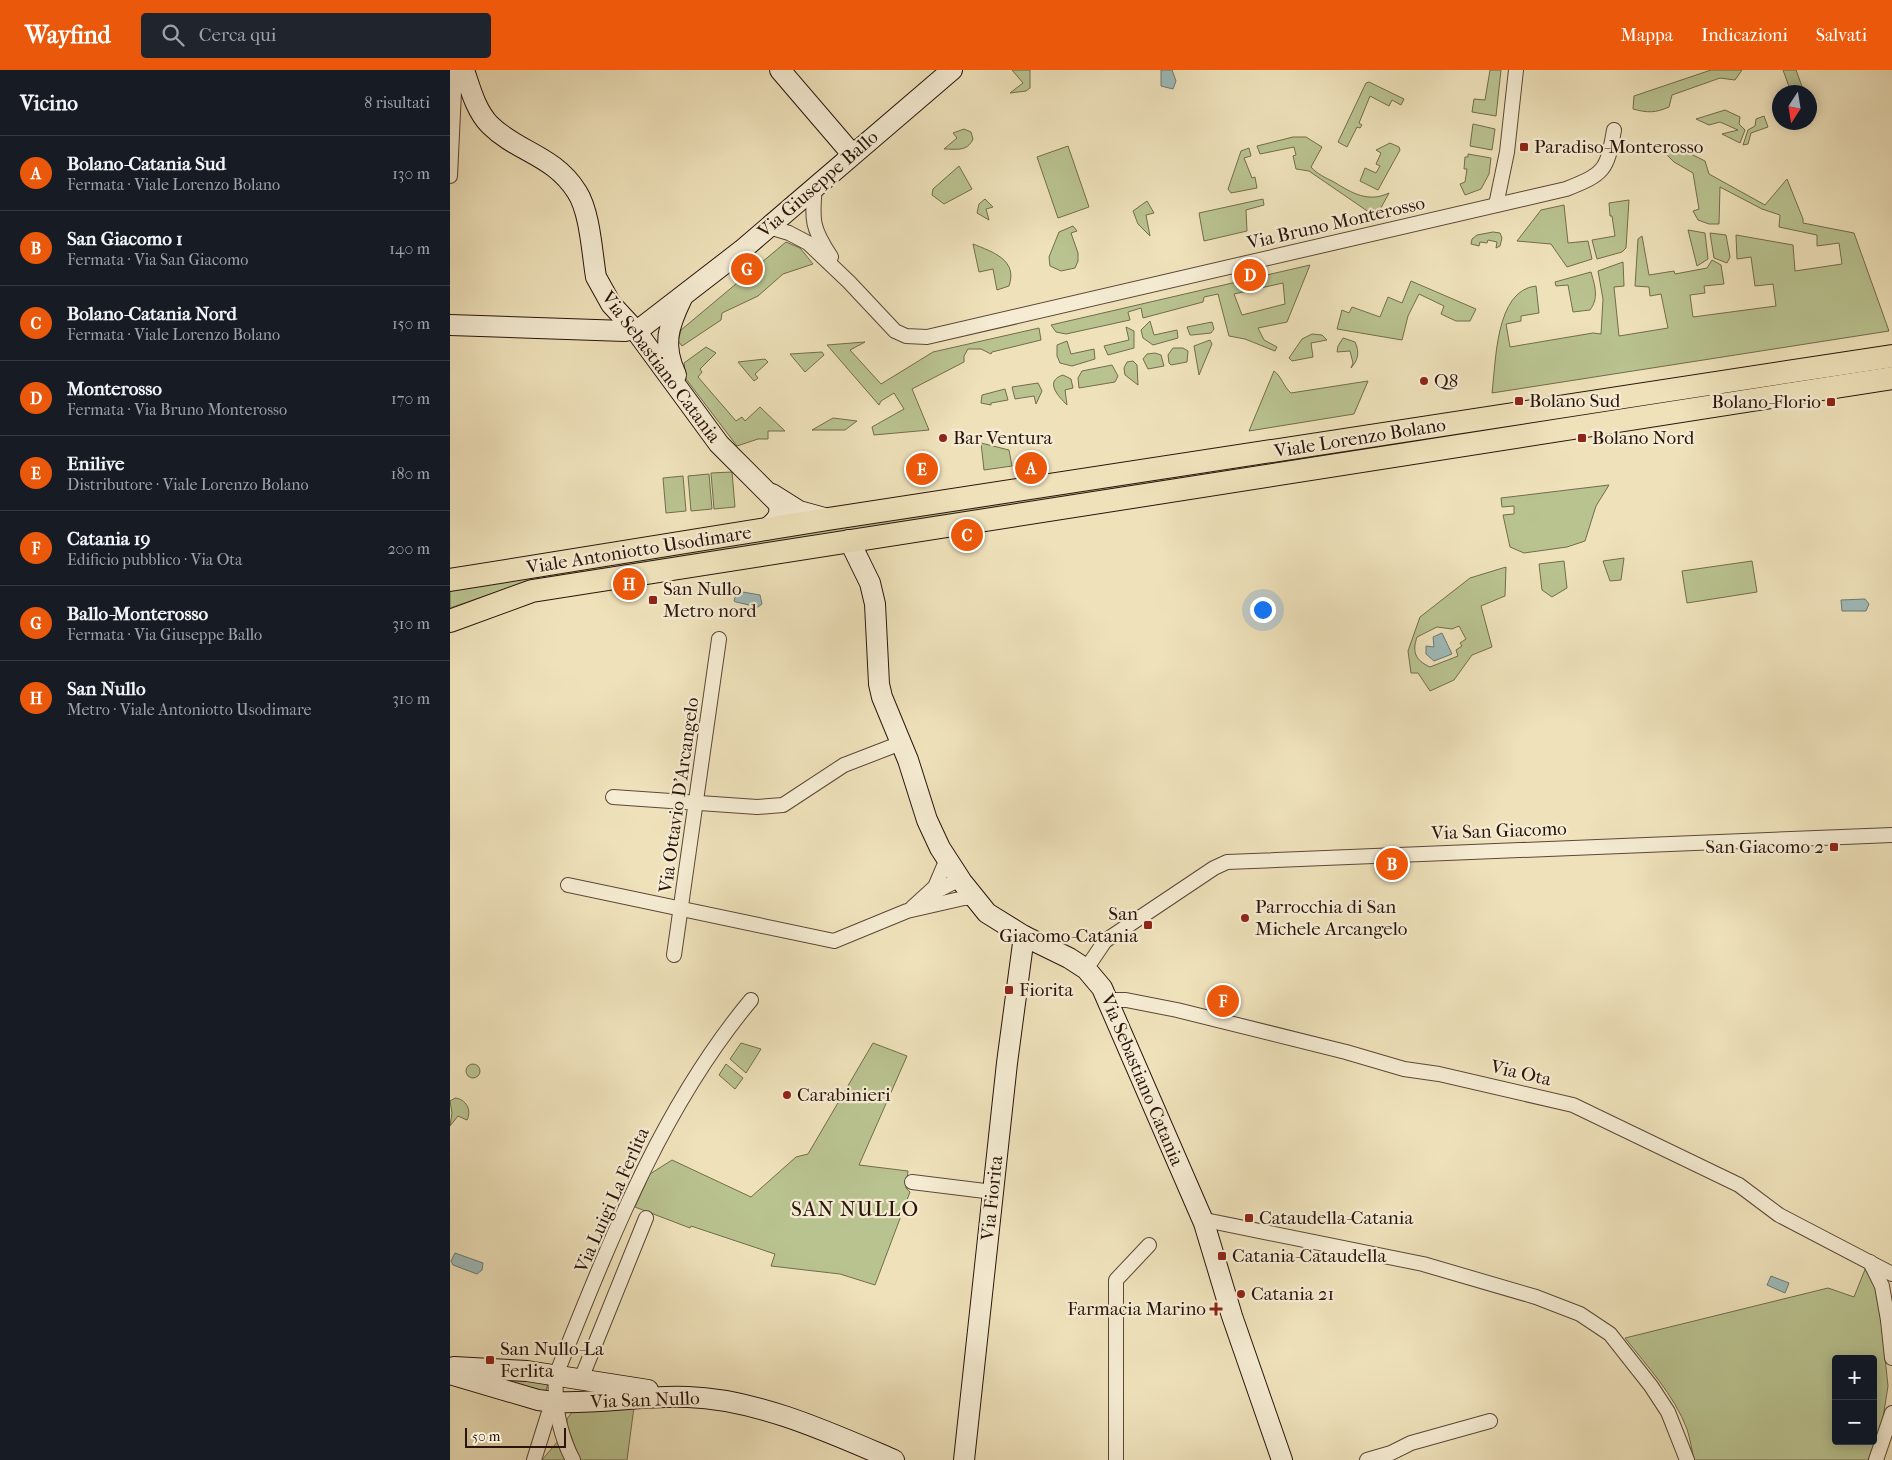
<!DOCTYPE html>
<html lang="it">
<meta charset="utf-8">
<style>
body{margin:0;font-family:"IM FELL French Canon",serif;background:#20242c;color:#f1f3f6}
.controls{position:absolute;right:15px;bottom:15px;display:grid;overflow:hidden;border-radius:5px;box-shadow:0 2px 12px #0003}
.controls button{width:45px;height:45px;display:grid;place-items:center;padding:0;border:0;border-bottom:1px solid #363941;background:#171b24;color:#f1f3f6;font:25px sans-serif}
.compass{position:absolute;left:1322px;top:15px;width:45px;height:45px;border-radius:50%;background:#171b24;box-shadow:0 2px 12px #0003;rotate:192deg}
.scale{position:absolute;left:15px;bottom:12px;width:101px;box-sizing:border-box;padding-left:5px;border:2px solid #2a140b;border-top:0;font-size:14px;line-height:18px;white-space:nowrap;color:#2a140b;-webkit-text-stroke:4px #f5ecd3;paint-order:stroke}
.you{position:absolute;left:812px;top:539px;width:18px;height:18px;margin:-12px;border:4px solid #fff;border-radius:50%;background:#1a73e8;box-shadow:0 0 0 8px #1a73e833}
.badge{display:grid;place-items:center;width:32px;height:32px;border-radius:50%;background:#ea580c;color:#fff;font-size:16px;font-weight:700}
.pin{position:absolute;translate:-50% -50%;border:2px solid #fff;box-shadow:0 1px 5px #0006}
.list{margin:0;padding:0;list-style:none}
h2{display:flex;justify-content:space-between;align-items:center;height:65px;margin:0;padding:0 20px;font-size:21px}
h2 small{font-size:16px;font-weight:400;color:#9ea1a6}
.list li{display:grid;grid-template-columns:32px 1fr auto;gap:15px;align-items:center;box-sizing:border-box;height:75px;padding:0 20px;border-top:1px solid #363941}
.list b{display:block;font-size:19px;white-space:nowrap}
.list p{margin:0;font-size:16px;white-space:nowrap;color:#9ea1a6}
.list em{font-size:16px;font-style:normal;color:#9ea1a6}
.icon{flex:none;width:28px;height:28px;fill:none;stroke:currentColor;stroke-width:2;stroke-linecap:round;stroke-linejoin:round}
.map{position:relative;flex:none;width:1442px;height:1390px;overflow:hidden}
header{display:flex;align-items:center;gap:30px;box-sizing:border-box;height:70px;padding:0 25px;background:#ea580c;color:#fff}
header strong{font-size:24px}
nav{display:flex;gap:28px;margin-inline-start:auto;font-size:18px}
.search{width:350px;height:45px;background:#20242c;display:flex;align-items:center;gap:12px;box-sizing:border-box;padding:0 18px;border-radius:5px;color:#9ea1a6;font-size:19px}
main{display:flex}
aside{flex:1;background:#171b24}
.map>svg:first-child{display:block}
</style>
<header>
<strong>Wayfind</strong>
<div class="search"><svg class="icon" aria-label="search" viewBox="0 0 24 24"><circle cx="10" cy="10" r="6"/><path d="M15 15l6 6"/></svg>Cerca qui</div>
<nav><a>Mappa</a><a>Indicazioni</a><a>Salvati</a></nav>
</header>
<main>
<aside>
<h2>Vicino<small>8 risultati</small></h2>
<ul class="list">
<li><span class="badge">A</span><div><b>Bolano-Catania Sud</b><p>Fermata · Viale Lorenzo Bolano</p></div><em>130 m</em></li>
<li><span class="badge">B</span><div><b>San Giacomo 1</b><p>Fermata · Via San Giacomo</p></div><em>140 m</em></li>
<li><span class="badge">C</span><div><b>Bolano-Catania Nord</b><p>Fermata · Viale Lorenzo Bolano</p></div><em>150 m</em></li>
<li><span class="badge">D</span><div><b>Monterosso</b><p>Fermata · Via Bruno Monterosso</p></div><em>170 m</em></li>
<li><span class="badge">E</span><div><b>Enilive</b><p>Distributore · Viale Lorenzo Bolano</p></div><em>180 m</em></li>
<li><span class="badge">F</span><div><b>Catania 19</b><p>Edificio pubblico · Via Ota</p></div><em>200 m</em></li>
<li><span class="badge">G</span><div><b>Ballo-Monterosso</b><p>Fermata · Via Giuseppe Ballo</p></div><em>310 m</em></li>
<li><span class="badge">H</span><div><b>San Nullo</b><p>Metro · Viale Antoniotto Usodimare</p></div><em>310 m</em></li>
</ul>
</aside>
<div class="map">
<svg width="1442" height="1390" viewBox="0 0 1442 1390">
<rect width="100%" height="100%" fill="#efe2bb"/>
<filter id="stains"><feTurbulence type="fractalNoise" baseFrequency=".004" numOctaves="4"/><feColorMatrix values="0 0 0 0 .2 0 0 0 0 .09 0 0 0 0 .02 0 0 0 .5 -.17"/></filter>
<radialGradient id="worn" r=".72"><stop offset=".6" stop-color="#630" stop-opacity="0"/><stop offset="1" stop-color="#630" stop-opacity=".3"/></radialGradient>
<!-- green -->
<g fill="#b9c390" stroke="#726c4e" fill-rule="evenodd">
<polygon points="562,0 580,0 580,18 576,21 560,23 573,13"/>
<polygon points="1040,0 1051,0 1046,46 1022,42 1024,29 1035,30"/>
<path d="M 1261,0 L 1292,0 L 1285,10 L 1270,8 L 1222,25 L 1219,37 C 1205,43 1198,43 1183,39 L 1184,26 Z"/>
<polygon points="1333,0 1346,0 1354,22 1341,22"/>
<polygon points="919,12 954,29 951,35 942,30 939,36 920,26 909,53 912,55 910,58 907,57 897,77 888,72 916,13"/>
<polygon points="1275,40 1290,47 1289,54 1295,60 1290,73 1272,64 1288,60 1270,52 1259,55 1246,49"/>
<polygon points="1314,46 1318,57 1301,63 1298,74 1293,75 1298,60 1305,56 1306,49"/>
<polygon points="1023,54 1045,59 1042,80 1020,76"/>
<path d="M 514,59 L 521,62 L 523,69 C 517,82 507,79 494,79 L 507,68 L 503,63 Z"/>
<path d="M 843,67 L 856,67 L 872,77 L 861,97 C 867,104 876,108 884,112 C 902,123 918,133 939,123 L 926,147 L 859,101 L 846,99 L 843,86 L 846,85 L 844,77 L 810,84 L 807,76 Z"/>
<polygon points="940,73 949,77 950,80 928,120 910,111 915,98 926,103 930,96 926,94 931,83 926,80"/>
<polygon points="618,76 639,137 608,148 587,87"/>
<polygon points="799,78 801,86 794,88 802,108 805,107 807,118 781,123 778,119 791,81"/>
<path d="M 1210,78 L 1235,81 L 1255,91 L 1259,104 L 1315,135 L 1337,109 L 1353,149 L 1353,153 L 1404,163 L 1439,261 L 1042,323 C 1046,293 1045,220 1086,216 L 1089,243 L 1071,246 L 1071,251 L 1056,254 L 1060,277 L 1143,263 L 1151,264 L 1153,229 L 1148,201 L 1173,192 L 1174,216 L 1164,217 L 1169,266 L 1218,258 L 1211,224 L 1200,226 L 1199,217 L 1185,216 L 1188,169 L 1192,166 L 1199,205 L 1224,201 L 1225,204 L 1257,198 L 1262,190 L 1271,195 L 1274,214 L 1254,216 L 1255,223 L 1240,225 L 1243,247 L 1326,236 L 1323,214 L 1305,216 L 1301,187 L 1287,189 L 1286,165 L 1343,175 L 1345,201 L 1392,194 L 1389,173 L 1367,176 L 1367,165 L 1329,157 L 1330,145 L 1312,139 L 1270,117 L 1269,154 L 1259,154 L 1248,150 L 1243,141 L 1249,139 L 1243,103 L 1224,92 Z"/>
<polygon points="1018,84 1041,88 1039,104 1031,119 1015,125 1010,114 1015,112 1017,99 1014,99 1015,87 1018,87"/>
<polygon points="509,96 522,119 494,134 482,125 483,119"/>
<polygon points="535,129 543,137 536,139 539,150 527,143 529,134"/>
<polygon points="813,129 814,135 796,140 797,161 754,171 749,143"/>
<polygon points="1179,130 1176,178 1172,182 1147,189 1142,170 1165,166 1162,146 1160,146 1159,133"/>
<polygon points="697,131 704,143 696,145 700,166 688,154 683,141"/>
<polygon points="1114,135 1118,173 1138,171 1142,189 1117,197 1101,174 1067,171 1091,140"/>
<polygon points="623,156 627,161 621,163 628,183 628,191 625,198 611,201 600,196 599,187 609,162"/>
<polygon points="1238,160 1255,163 1258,189 1247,196"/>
<polygon points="1043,162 1050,163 1052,168 1050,176 1046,178 1047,172 1038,170 1037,173 1030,172 1029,176 1021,174 1022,169 1027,165"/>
<polygon points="1260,163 1276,165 1280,187 1277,193 1264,188"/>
<polygon points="336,172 350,178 363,194 333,204 308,226 272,243 271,250 232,276 228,271 231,260"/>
<path d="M 523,174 C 543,182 568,190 559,216 L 547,220 L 543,199 L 529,202 Z"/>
<path d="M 860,195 L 837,252 L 808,258 L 814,270 L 827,277 L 825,281 L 795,269 L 779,266 L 768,224 L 754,227 L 753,232 L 693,248 L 691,238 L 678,242 L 680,250 L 616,264 L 606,262 L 601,255 ZM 833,213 L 835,234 L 792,245 L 784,224 Z"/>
<path d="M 1141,202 C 1145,216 1149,228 1140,240 L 1123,242 L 1118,215 L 1106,216 L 1105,212 Z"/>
<polygon points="961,211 1026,239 1020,251 1006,251 991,244 994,236 969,224 958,246 952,270 887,259 892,240 899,243 902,237 930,247 938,227 952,233"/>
<polygon points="700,251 704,265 727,260 728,268 703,275 693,268 691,260"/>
<polygon points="762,252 764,259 761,263 742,265 740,265 737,257"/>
<polygon points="676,257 684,261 684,278 658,285 654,276 679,270"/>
<polygon points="589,258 591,270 542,282 541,284 531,279 518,279 514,286 514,292 462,319 479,360 424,365 422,357 454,339 444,323 431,331 429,335 377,275 415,272 400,280 431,314 483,282"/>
<polygon points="862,264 872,265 877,270 861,273 863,287 842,291 839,288 852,269"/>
<path d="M 893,268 L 905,272 C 910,283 908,290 901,298 L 903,293 L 900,281 L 887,282 L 888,276 Z"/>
<polygon points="760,270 762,274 749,305 744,276"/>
<polygon points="617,271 621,284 644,279 645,289 622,296 610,293 607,286 607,275"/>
<polygon points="256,277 266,283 250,299 252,302 248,307 286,351 292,347 295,351 310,337 335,361 318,361 318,369 308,369 287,376 236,309 234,293"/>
<polygon points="723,278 733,278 738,281 737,292 721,295 719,293 718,285"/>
<polygon points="372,282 374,285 355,302 340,284"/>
<polygon points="705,283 711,285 714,296 698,299 693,289 697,284"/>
<polygon points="315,289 318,292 305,304 308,308 304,311 288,292"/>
<polygon points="683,291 687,295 688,315 675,305 674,298 677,292"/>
<polygon points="662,295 668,306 665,312 629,318 628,308 632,301"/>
<path d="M 824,301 C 832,307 833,316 841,323 L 918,311 L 904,344 L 799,361 Z"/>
<path d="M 613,305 L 621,309 L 623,318 L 615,320 L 617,335 C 608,326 594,311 613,305 Z"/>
<polygon points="588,313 592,321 586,334 584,326 565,329 562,317"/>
<polygon points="555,319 558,330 541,333 541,335 531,333 532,325"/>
<polygon points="383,348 407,351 395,360 362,360"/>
<polygon points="531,373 559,380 562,396 534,400"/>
<polygon points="933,373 933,378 75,512 0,538 0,519"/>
<polygon points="282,402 285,437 264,439 261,403"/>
<polygon points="259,404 262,439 241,441 238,406"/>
<polygon points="233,406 236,441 216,443 213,408"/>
<polygon points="1159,415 1146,436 1135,471 1117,477 1074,483 1060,477 1053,445 1064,444 1064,436 1052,437 1051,428"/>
<polygon points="1174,488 1171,510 1160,511 1153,491"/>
<polygon points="1114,491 1117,518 1102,527 1092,520 1089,494"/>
<polygon points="1302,491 1307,522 1237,533 1232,501"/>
<path d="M 1056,497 L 1055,526 L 1031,536 L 1042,577 L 1022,585 L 1004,610 L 980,621 L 968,603 L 961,603 L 958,581 L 970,547 L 1020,508 ZM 1009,556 L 1016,569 L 1010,573 L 1012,576 L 1006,580 L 1008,586 L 980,597 C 965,590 962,582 967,567 L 987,557 L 1002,559 Z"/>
<polygon points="291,973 311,979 296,1003 280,989"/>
<polygon points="423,973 457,986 409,1095 458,1101 456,1118 460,1122 425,1215 390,1204 321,1196 325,1184 241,1156 240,1158 185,1137 200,1104 222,1090 301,1127 346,1087 358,1084"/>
<circle cx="23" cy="1001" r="7"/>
<polygon points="276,994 293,1008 285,1019 269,1005"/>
<path d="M 5,1028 C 16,1029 22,1040 17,1050 L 8,1046 L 0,1056 L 2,1043 L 0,1031 Z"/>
<path d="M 1416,1197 L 1428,1222 L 1438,1316 L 1432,1354 L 1418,1390 L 1244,1390 C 1242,1380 1240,1369 1237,1359 C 1224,1325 1197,1296 1175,1268 L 1378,1218 L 1404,1227 ZM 1386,1289 L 1423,1289 L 1423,1371 L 1386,1371 Z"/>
<polygon points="26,1304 98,1313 95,1325"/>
<polygon points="184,1337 177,1390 130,1390 117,1355 117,1349 123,1341"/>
<polygon points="108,1371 115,1390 92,1390"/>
</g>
<!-- water -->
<g fill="#9ebbba" stroke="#707874">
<polygon points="711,0 722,0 726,11 723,19 711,16"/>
<polygon points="287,521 310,525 312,534 308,537 286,532 284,531"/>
<polygon points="1415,529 1419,534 1416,541 1392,541 1391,530"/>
<polygon points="992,563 1002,584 984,591 976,584 976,576 984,577 983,567"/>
<polygon points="5,1183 33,1193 32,1200 27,1204 3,1195 1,1191"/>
<polygon points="1321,1206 1339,1213 1335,1223 1317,1215"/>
</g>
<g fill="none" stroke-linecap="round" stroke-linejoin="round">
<defs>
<g id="minor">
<polyline points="0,106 5,0"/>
<path d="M 365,115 C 362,150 361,157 381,187"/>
<polyline points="1046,135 1057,82 1066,0"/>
<path d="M 319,157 L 339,163 L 358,173 L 399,212 L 445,261 L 456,266 L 477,267 L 1116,119 C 1154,104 1157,101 1164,60"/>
<polyline points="163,727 307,737 333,735 394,695 451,673"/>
<polyline points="118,815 384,871 457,841 514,828 524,828"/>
<polyline points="479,825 510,809"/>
<polyline points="462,838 485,817 497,789"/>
<polyline points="224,885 269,569"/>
<polyline points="636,899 655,871 764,798 777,792 1442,765"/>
<polyline points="659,930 676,930 727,940 896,982 954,999 989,1004 1123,1035 1289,1115 1329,1145 1442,1204"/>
<polyline points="462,1112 543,1122"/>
<polyline points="754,1153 760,1151 973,1194 1086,1227 1130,1244 1160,1264 1201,1316 1218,1342 1237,1390"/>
<polyline points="1420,1192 1432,1216 1438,1250"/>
<polyline points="1442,1243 1438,1250 1442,1288"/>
<polyline points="131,1309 196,1148"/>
<polyline points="84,1390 99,1342 105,1332"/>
<path d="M 123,1390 C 109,1363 104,1335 106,1305 C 159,1174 210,1039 301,930"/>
<polyline points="666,1390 666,1210 699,1175"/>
<polyline points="917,1390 941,1383 961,1373 1040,1351"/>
<polyline points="1426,1390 1442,1343"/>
</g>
<g id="secondary">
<path d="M 14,0 C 20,18 26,41 40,55 C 67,82 104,85 127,122 C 140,142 142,183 146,207 L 161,234 L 186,261 L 269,374 L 328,433 C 333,446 324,453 315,460"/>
<polyline points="330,0 402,84"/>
<polyline points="0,255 175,261 191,258 292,180 502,0"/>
<path d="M 226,305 C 212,275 218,257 232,228"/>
<polyline points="322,424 349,441 378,449"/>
<polyline points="399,470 420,513 425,534 429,614 432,627 458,690 477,750 490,778 512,812 537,843 574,866 619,888 636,899 652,918 754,1153 782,1246 832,1390"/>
<polyline points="4,1297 77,1301 198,1320"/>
<path d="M 0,1304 L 88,1330 L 105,1332 C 149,1334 194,1325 238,1327 C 307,1329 381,1363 444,1390"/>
<polyline points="514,1390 557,993 574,866"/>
</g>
<g id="primary">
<polyline points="0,510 378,449 1442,286"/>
<polyline points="0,551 82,521 1442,308"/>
</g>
</defs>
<!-- minor casing -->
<use href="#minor" stroke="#5b4837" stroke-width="16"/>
<!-- secondary casing -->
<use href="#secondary" stroke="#2a140b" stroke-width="22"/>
<!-- primary casing -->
<use href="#primary" stroke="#2a140b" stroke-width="24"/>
<!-- minor -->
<use href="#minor" stroke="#f5ecd3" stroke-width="14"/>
<!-- secondary -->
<use href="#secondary" stroke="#f5ecd3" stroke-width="20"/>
<!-- primary -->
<use href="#primary" stroke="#efe2bb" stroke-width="22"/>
</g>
<!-- markers -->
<g fill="#8f2418" stroke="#f5ecd3" stroke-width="2">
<rect x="1069" y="72" width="10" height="10" rx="2.5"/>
<circle cx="974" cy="311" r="5"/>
<rect x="1064" y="326" width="10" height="10" rx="2.5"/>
<rect x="1376" y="327" width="10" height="10" rx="2.5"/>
<circle cx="493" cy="368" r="5"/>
<rect x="1127" y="363" width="10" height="10" rx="2.5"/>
<rect x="198" y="525" width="10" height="10" rx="2.5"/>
<rect x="1379" y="772" width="10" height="10" rx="2.5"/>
<circle cx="795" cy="848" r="5"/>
<rect x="693" y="850" width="10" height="10" rx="2.5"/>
<rect x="554" y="915" width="10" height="10" rx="2.5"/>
<circle cx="337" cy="1025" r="5"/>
<rect x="794" y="1143" width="10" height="10" rx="2.5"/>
<rect x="767" y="1181" width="10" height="10" rx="2.5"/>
<circle cx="791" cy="1224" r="5"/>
<path d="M763.5 1231.5h5v5h5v5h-5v5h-5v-5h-5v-5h5z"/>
<rect x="35" y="1285" width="10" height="10" rx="2.5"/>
</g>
<g text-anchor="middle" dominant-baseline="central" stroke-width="4.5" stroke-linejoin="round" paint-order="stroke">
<!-- poi labels -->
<g font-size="19" fill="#2a140b" stroke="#f5ecd3" text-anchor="start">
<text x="1084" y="77">Paradiso-Monterosso</text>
<text x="984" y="311">Q8</text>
<text x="1079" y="331">Bolano Sud</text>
<text x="1371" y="332" text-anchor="end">Bolano-Florio</text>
<text x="503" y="368">Bar Ventura</text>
<text x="1142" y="368">Bolano Nord</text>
<text x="213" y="519">San Nullo<tspan x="213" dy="22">Metro nord</tspan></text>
<text x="1374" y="777" text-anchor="end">San Giacomo 2</text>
<text x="805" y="837">Parrocchia di San<tspan x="805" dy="22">Michele Arcangelo</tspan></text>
<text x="688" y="844" text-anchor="end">San<tspan x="688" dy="22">Giacomo-Catania</tspan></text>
<text x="569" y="920">Fiorita</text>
<text x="347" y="1025">Carabinieri</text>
<text x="809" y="1148">Cataudella-Catania</text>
<text x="782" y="1186">Catania-Cataudella</text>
<text x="801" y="1224">Catania 21</text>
<text x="756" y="1239" text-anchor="end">Farmacia Marino</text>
<text x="50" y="1279">San Nullo-La<tspan x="50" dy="22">Ferlita</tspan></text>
</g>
<!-- street labels -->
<g font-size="19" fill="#2a140b" stroke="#f5ecd3">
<text transform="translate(368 114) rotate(-41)">Via Giuseppe Ballo</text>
<text transform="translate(886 153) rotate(-13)">Via Bruno Monterosso</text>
<text transform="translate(211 297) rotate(53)">Via Sebastiano Catania</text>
<text transform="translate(910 368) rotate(-9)">Viale Lorenzo Bolano</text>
<text transform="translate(189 480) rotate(-9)">Viale Antoniotto Usodimare</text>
<text transform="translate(229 725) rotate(-82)">Via Ottavio D'Arcangelo</text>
<text transform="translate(1049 761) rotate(-2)">Via San Giacomo</text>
<text transform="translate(1071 1003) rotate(13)">Via Ota</text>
<text transform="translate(692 1010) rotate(67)">Via Sebastiano Catania</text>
<text transform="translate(542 1128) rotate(-84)">Via Fiorita</text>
<text transform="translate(162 1130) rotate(-66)">Via Luigi La Ferlita</text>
<text transform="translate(195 1330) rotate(-2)">Via San Nullo</text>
</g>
<!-- quarter labels -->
<g font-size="21" letter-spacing="1" fill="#2a140b" stroke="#f5ecd3">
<text x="405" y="1139">SAN NULLO</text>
</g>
</g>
<rect width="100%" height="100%" filter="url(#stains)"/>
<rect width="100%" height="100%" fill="url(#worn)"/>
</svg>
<div class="controls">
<button>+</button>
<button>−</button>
</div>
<svg class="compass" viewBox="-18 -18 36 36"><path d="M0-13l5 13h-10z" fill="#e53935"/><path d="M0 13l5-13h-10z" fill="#9ea1a6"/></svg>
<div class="scale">50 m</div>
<div class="you"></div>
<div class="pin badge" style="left:581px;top:398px">A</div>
<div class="pin badge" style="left:942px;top:794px">B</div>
<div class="pin badge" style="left:517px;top:465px">C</div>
<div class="pin badge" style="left:800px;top:205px">D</div>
<div class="pin badge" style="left:472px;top:399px">E</div>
<div class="pin badge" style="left:773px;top:931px">F</div>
<div class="pin badge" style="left:297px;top:199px">G</div>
<div class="pin badge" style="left:179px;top:514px">H</div>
</div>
</main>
